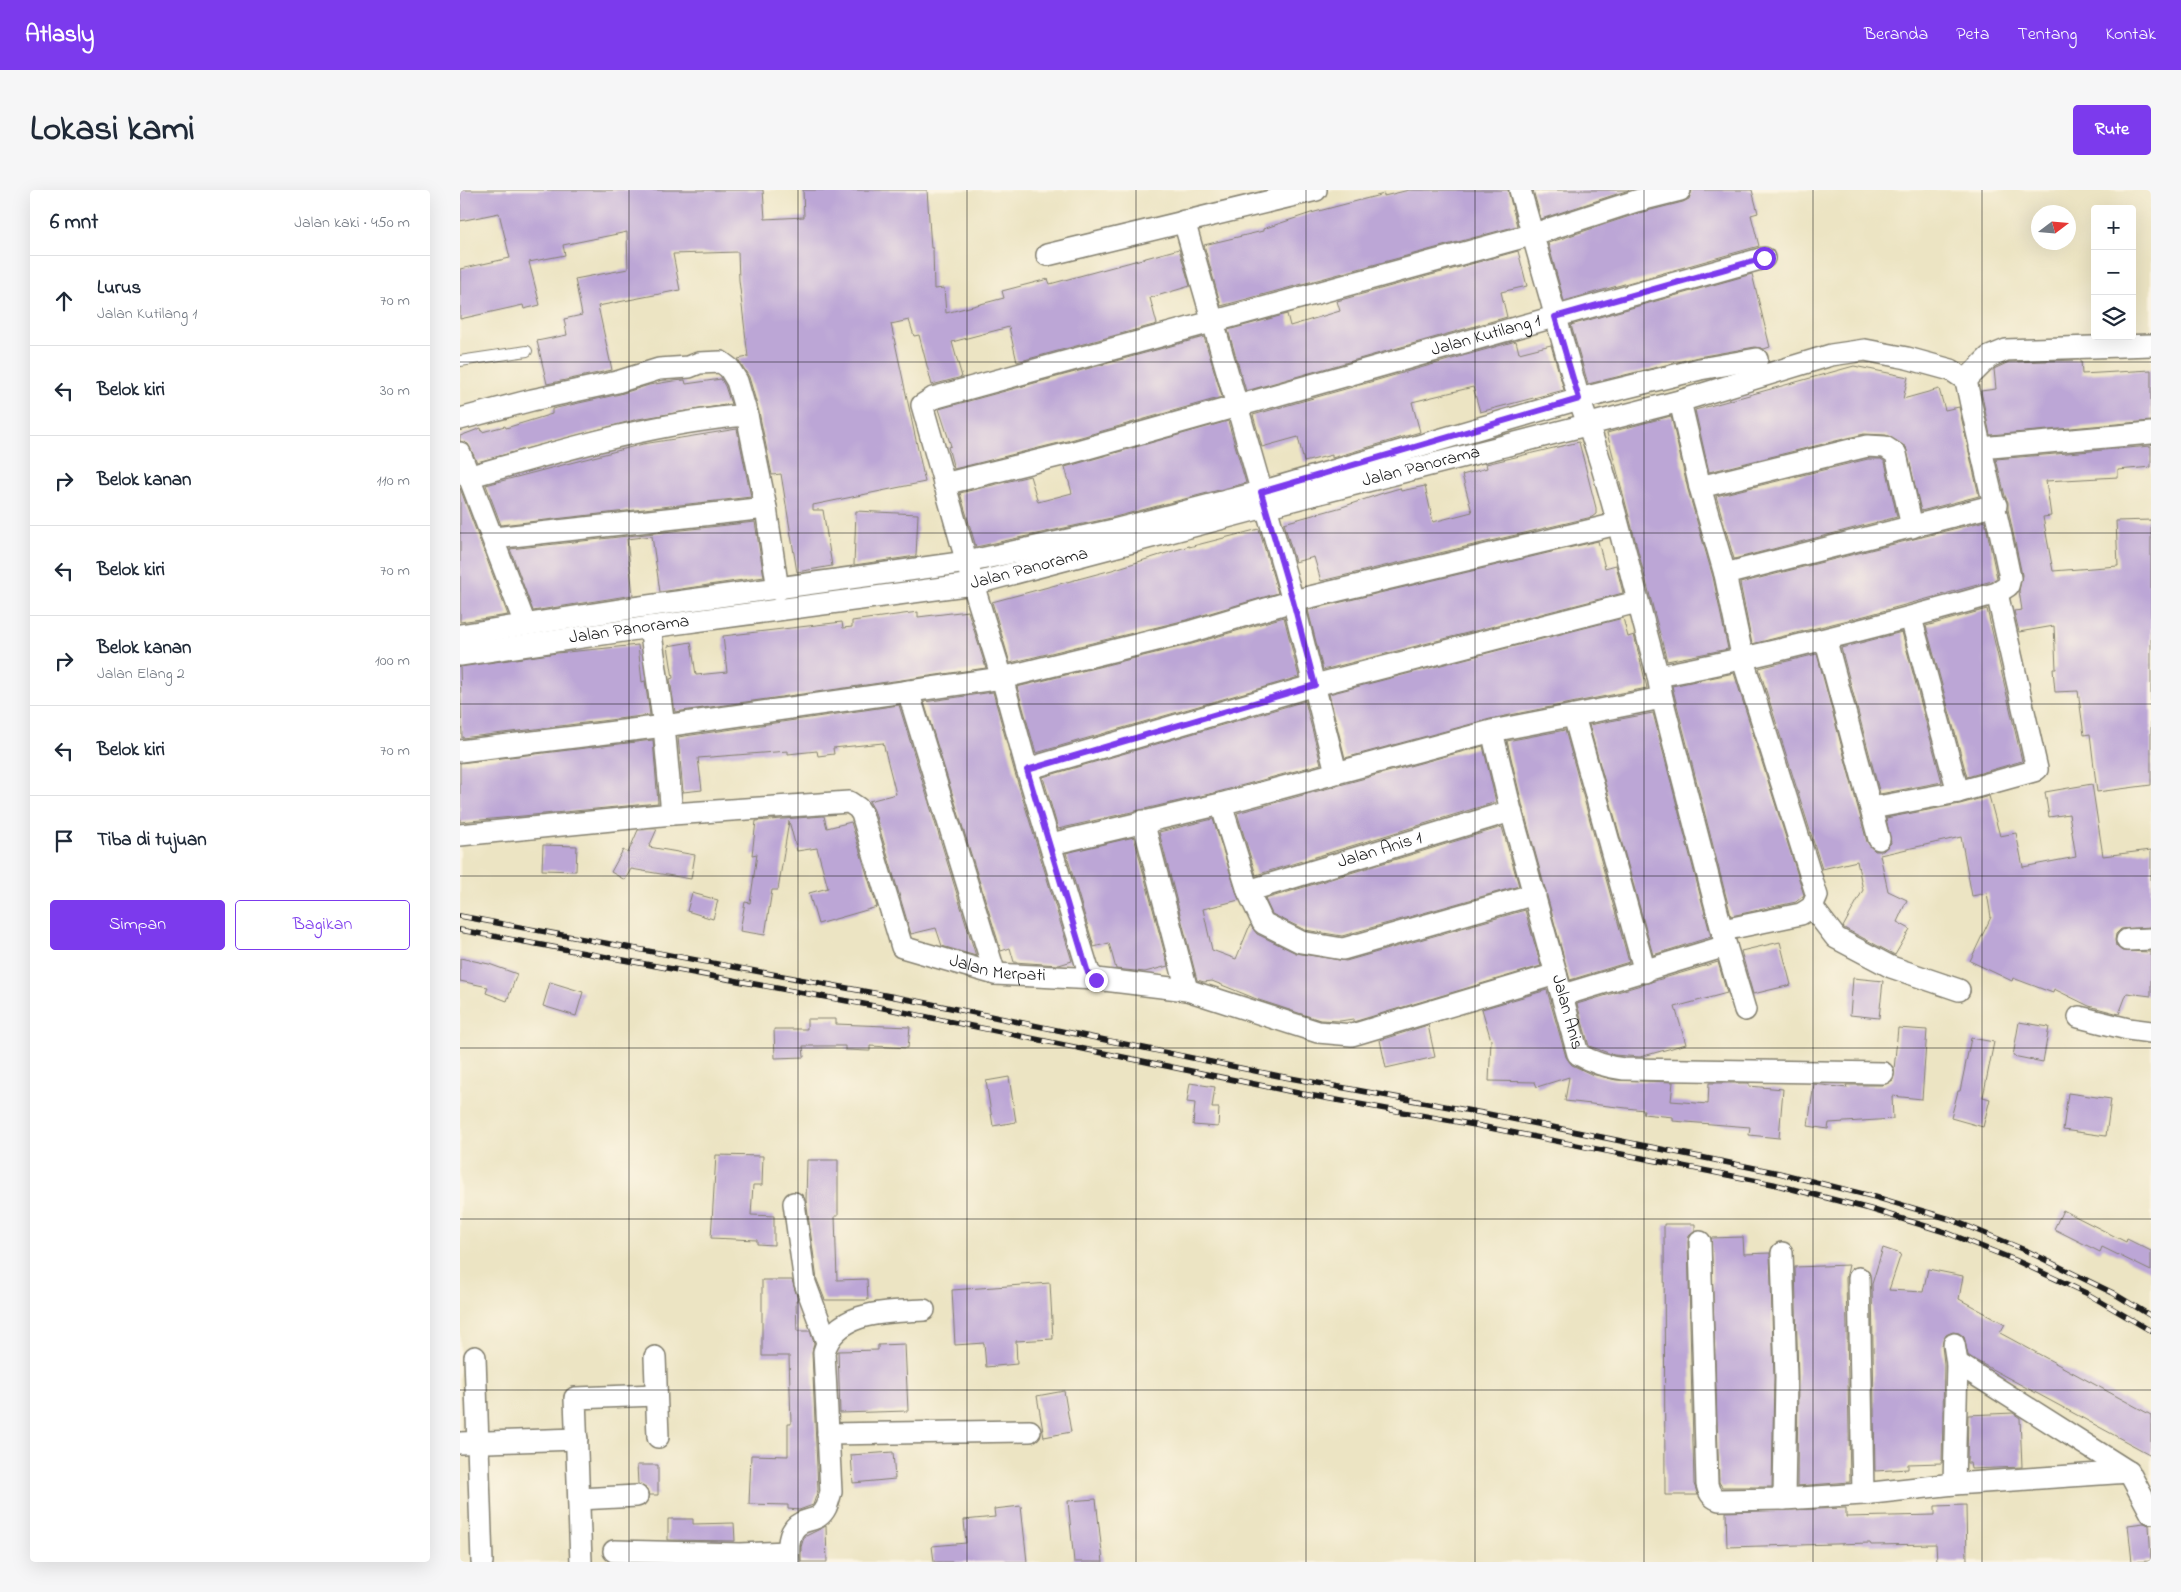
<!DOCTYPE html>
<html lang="id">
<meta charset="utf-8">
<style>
body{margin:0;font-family:"Indie Flower",sans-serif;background:#f6f6f7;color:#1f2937}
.controls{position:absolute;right:15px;top:15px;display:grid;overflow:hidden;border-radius:5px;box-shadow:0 5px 20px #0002}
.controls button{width:45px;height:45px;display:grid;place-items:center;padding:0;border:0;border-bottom:1px solid #e0e1e3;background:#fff;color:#1f2937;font:25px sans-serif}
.compass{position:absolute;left:1571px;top:15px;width:45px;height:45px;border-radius:50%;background:#fff;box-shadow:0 5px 20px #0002;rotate:74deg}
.stop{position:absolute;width:15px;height:15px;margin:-11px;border:4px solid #7c3aed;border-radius:50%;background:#fff}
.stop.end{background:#7c3aed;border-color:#fff;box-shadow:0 1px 5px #0008}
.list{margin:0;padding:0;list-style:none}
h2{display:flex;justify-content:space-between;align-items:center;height:65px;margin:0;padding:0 20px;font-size:21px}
h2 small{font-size:16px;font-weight:400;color:#747a83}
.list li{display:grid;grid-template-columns:32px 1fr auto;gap:15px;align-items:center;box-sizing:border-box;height:90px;padding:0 20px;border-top:1px solid #e0e1e3}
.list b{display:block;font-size:19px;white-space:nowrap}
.list p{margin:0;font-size:16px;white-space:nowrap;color:#747a83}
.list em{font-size:16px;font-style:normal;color:#747a83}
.actions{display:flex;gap:10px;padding:15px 20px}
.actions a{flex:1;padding:11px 0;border:1px solid #7c3aed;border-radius:5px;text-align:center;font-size:18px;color:#7c3aed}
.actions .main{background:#7c3aed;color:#fff}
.icon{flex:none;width:28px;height:28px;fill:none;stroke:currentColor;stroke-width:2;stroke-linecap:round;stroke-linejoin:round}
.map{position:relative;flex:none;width:1691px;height:1372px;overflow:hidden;border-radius:5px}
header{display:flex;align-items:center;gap:30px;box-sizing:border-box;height:70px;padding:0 25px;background:#7c3aed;color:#fff}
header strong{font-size:24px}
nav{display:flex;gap:28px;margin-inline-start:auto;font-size:18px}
.intro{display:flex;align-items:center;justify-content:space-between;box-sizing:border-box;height:120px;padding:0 30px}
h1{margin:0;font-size:35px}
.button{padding:12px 22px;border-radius:5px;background:#7c3aed;color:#fff;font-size:18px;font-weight:700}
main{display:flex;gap:30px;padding:0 30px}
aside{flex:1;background:#fff;border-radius:5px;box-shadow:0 5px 20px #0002}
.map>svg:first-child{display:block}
</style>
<header>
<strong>Atlasly</strong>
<nav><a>Beranda</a><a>Peta</a><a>Tentang</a><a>Kontak</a></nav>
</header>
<div class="intro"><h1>Lokasi kami</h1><a class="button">Rute</a></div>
<main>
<aside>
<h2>6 mnt<small>Jalan kaki · 450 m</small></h2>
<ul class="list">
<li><svg class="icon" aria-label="ahead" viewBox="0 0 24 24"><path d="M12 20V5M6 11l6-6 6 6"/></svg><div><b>Lurus</b><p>Jalan Kutilang 1</p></div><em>70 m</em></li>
<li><svg class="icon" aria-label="left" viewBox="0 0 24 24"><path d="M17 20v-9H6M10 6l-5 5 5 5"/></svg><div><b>Belok kiri</b></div><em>30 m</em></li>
<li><svg class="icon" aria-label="right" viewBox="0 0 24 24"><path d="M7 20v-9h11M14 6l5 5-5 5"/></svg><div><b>Belok kanan</b></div><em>110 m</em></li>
<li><svg class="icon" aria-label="left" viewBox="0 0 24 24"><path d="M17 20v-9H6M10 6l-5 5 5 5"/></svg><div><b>Belok kiri</b></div><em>70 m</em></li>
<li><svg class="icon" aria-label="right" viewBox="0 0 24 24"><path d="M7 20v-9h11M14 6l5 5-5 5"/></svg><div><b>Belok kanan</b><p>Jalan Elang 2</p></div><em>100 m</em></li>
<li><svg class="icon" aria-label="left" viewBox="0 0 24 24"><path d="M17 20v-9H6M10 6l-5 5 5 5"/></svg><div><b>Belok kiri</b></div><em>70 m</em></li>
<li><svg class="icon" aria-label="arrive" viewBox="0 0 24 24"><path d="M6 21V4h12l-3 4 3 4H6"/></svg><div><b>Tiba di tujuan</b></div></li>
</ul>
<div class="actions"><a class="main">Simpan</a><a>Bagikan</a></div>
</aside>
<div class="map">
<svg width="1691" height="1372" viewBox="0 0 1691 1372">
<rect width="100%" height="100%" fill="#fcf5e5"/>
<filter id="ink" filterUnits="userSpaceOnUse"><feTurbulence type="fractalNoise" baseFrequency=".02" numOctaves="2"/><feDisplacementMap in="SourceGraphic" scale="10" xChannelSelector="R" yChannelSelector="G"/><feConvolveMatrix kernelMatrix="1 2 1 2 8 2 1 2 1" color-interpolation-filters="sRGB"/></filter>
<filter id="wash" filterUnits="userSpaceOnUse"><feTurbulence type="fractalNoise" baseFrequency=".0096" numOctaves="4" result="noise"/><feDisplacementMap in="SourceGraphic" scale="20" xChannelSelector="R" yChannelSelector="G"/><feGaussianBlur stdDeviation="1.12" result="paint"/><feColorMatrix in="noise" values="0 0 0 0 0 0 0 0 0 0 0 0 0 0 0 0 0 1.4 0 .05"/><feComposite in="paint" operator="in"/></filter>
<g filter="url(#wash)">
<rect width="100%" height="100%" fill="#ece4c3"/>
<g id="blocks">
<!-- building -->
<g fill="#bca6d6">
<polygon points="0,0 303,0 305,29 344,27 343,0 467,0 471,58 473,58 474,99 484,98 486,123 544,108 542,101 588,89 590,94 719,59 730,96 690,108 697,134 557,172 549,137 492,152 502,187 472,195 459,145 454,146 449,130 431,134 465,292 353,315 353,320 363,320 372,376 337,382 321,284 312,285 299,222 289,187 278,169 288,167 279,90 278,62 213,64 220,100 138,116 152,180 87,194 77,151 107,145 104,129 122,125 115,89 168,79 167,42 103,55 105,65 69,72 80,115 64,119 63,115 0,129 0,79 50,68 39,23 0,31"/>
<polygon points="949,0 1048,0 1057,36 761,116 744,55 803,41 803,39 851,23 924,4 924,6"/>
<polygon points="1073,0 1169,0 1081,29"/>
<polygon points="1232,0 1292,0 1298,23 1291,25 1299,56 1104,111 1088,53 1179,23 1223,12 1229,9"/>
<polygon points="1058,61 1067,96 1041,102 1047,127 786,201 768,140 827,124 830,136 880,121 877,111"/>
<polygon points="1292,84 1310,157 1304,159 1295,157 1238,167 1128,194 1111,135"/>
<polygon points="744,147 762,207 607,251 494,279 488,257 491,256 479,219"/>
<polygon points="1056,151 1059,163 1091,155 1104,200 1020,222 1013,197 952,212 960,242 872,268 872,265 844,272 838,247 802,257 793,225"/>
<polygon points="1621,170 1622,184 1691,180 1691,231 1530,245 1521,201 1536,199 1534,179 1536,178 1549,172"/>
<polygon points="1394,176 1448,187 1443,209 1479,199 1485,220 1499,217 1519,306 1461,321 1446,257 1426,245 1404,244 1249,282 1235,220"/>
<polygon points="261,189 265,196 271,214 178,229 17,272 8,254 0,251 0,246 21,238 22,242 45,236 46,238 92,224 92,219 160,204 189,195 213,191 225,190 226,194"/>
<polygon points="1211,226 1228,300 1253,387 1268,459 1207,471 1147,243"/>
<polygon points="768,231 786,293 651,328 516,357 500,303 570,286 578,312 612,303 605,277"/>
<polygon points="277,239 291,307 41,335 26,295 183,254"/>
<polygon points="1119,252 1136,318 1136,324 1132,327 861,391 854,367 835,372 824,333 882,317 923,303 940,298 941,301 965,296 973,332 1012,322 1002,285 1027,278 1026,274"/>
<polygon points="1691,256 1691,277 1658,280 1658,287 1586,291 1591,326 1583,327 1593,381 1658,376 1656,331 1691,330 1691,595 1637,602 1630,544 1624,545 1618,501 1595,502 1593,479 1596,479 1594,436 1559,442 1554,421 1562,420 1559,401 1562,385 1548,319 1548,312 1545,306 1536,269"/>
<polygon points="1408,269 1421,269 1425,272 1437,327 1274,369 1256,306"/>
<polygon points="0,298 48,425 0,432"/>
<polygon points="396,321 458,324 456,366 394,375"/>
<polygon points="1525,331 1537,388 1532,391 1408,425 1292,454 1280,393"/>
<polygon points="295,332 304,387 200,402 192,346 167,349 173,405 73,421 50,359"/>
<polygon points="799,339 818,403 726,430 550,473 532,412 652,380 729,356 729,357"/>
<polygon points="1138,351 1145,378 1156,375 1163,403 863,480 848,420"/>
<polygon points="1527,419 1562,571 1507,587 1466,436"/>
<polygon points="508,421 526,478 215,522 210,489 213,488 208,456 231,452 236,485 267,482 263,446 382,432 383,438 392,437 392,431 458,422 458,427"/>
<polygon points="824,427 839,487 576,563 557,497 732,454"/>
<polygon points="1163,428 1168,447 1174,445 1187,498 1030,529 885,568 869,504"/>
<polygon points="1442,442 1482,592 1420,604 1381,458"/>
<polygon points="178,455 182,492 185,491 190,525 2,548 0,477 97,463"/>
<polygon points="1357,464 1407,652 1415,661 1423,661 1431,653 1426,628 1500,614 1529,606 1540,646 1556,643 1563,677 1616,667 1609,624 1589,627 1585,602 1632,594 1643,666 1691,660 1691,737 1661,739 1656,744 1655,750 1656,756 1662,761 1691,762 1691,806 1667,803 1659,824 1629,816 1594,799 1593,803 1553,788 1552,791 1510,771 1531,727 1527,703 1512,706 1501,647 1420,665 1428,701 1447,710 1437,732 1450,739 1435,765 1384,738 1383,737 1403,700 1397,671 1362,679 1299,478"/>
<polygon points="1274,483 1344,705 1336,712 1271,726 1212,496"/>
<polygon points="533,502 555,583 612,771 599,775 554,772 550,758 541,761 464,512"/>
<polygon points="845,511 861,574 758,602 598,639 583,587"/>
<polygon points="439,515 516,766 482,756 476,738 451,744 414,620 409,611 436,604 423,553 373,558 374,564 358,566 357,561 328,564 328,561 238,568 242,600 223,602 218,547"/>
<polygon points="1193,523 1251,747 1193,765 1129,535"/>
<polygon points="1105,540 1169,772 1110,790 1063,618 1047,551"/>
<polygon points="193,550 198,613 0,632 0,573"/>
<polygon points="1023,556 1036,612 796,685 777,623"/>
<polygon points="364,626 367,638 391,632 417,717 358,734 349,703 368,698 357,658 337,661 329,631 318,700 312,700 305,745 280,741 285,712 290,713 297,664 292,665 296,631"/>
<polygon points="753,629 779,710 743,719 752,760 776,769 790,735 797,744 836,763 886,771 1065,720 1081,776 893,832 893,829 880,831 860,830 799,810 752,791 744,792 737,790 699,642"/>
<polygon points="1042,637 1059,696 882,746 845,740 812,724 805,709"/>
<polygon points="197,639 189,657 235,665 231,689 171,679 165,690 151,682 163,660 168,663 178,640"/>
<polygon points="674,647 708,776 685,782 656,779 649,753 634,757 606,663"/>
<polygon points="83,655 117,656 116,681 82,680"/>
<polygon points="232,703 258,710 253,729 227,721"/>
<polygon points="1320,752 1331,795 1293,804 1281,761"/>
<polygon points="0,768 29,774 57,784 47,811 26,803 28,797 0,791"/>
<polygon points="1258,772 1267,803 1215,817 1226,854 1180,867 1154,865 1129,856 1117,814"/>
<polygon points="1393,788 1423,791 1419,828 1390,825"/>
<polygon points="90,792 123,802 116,826 83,816"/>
<polygon points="1087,800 1106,867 1112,875 1131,884 1156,890 1213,892 1211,911 1248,914 1249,893 1289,893 1289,896 1323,899 1319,948 1289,945 1290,937 1213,931 1213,927 1183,924 1184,920 1105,911 1109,887 1077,897 1075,892 1029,891 1031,850 1022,819"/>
<polygon points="347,829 376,829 376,834 450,837 448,858 410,856 410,861 385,860 385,856 343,856 344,867 315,868 314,839 347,839"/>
<polygon points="1559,832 1589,837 1583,872 1553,866"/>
<polygon points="968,835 975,867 926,878 920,850"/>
<polygon points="1438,838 1467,840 1462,909 1432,906 1433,929 1369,933 1368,939 1348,936 1354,894 1387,898 1386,895 1423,895 1433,890"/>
<polygon points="1511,848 1534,852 1523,907 1530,909 1523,937 1491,928 1498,901 1500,901"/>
<polygon points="549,887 556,932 533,936 526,891"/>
<polygon points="730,893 755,897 752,918 759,918 758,937 733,935 735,913 727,912"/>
<polygon points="1608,903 1651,909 1646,946 1603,940"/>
<polygon points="256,965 303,966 302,995 293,995 291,1025 314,1026 314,1055 297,1054 297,1050 251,1048"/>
<polygon points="347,970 378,970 378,1026 375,1026 377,1090 407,1089 408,1110 365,1110 357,1090 346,1010"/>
<polygon points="1603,1020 1666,1052 1667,1049 1691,1061 1691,1081 1642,1057 1640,1062 1594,1039"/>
<polygon points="1204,1034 1235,1034 1235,1041 1229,1046 1228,1052 1234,1294 1238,1305 1205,1305"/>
<polygon points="1283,1047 1284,1064 1310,1063 1314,1187 1312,1297 1262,1297 1259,1292 1251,1048"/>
<polygon points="1423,1058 1441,1064 1429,1100 1463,1102 1468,1079 1503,1086 1499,1109 1545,1134 1540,1143 1691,1225 1691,1265 1515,1170 1508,1165 1504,1147 1499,1143 1493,1142 1486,1145 1482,1155 1484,1174 1482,1273 1448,1274 1448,1279 1415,1281 1412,1094"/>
<polygon points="1389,1075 1386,1088 1390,1292 1337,1296 1338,1187 1335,1077"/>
<polygon points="302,1090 332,1090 338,1110 336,1110 337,1141 350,1141 354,1153 352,1163 358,1300 353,1315 339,1320 328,1319 328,1315 289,1314 291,1265 328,1266 328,1234 331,1234 329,1166 302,1166"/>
<polygon points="590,1093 593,1149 556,1151 557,1174 526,1177 524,1153 495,1155 492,1100"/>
<polygon points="445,1154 448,1221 380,1223 378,1161 418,1160 418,1155"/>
<polygon points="604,1201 611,1242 584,1247 577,1206"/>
<polygon points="1553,1223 1560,1228 1562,1277 1511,1279 1510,1273 1507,1273 1508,1225"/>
<polygon points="433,1262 435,1289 393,1293 391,1265"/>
<polygon points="177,1275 198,1275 198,1305 189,1305 187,1299 178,1294"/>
<polygon points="636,1309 643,1372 614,1372 608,1311"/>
<polygon points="1506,1315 1507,1372 1477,1372 1476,1354 1411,1355 1410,1353 1267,1357 1266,1322 1386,1318 1386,1327 1475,1325 1475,1316"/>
<polygon points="561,1316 567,1372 474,1372 472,1356 506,1353 504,1330 535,1327 534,1319"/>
<polygon points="208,1329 233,1329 233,1334 274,1333 275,1351 208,1350"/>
<polygon points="1684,1333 1689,1335 1691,1371 1672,1372 1668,1335"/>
<polygon points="366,1336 367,1372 341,1372 341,1357 344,1347"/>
</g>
</g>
</g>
<g filter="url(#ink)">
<use href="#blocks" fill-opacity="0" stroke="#848070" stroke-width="1"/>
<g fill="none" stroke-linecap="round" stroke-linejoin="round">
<defs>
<polyline id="service" points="0,171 67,161"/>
<g id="minor">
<path d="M 1060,0 L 1119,209 C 1153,299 1172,394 1198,486 L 1202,508 L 1266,756 L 1285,820"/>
<polyline points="724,31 833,411 876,582"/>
<polyline points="587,65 856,0"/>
<polyline points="1220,211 1240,297 1265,384 1283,470 1357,706 1352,717 1341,724 1263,740"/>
<polyline points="0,229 72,210 157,192 199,179 229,177 239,173 261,172 269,178 277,191 287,225 306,318 318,400"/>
<polyline points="1520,258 1691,243"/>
<polyline points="0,263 65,434"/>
<path d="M 8,287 C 100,261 191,233 287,225"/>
<path id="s1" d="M 484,294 L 610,263 L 1304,68"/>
<polyline points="1240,297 1407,256 1425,257 1436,264 1452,337"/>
<polyline points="34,348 306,318"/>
<polyline points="1265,384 1536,315"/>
<polyline points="1451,428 1498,602"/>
<polyline points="190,437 204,536 212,624"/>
<polyline points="0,445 172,418 507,372 654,340 801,302 1119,209 1240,179 1297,169"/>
<polyline points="1366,451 1419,649"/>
<path id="s2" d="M 0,465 L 190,437 L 513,394 L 805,317 L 1220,211 L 1371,165 L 1405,160 L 1447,168 L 1491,180 L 1506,190 L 1529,167 L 1546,160 L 1691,155"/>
<path d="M 1198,486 C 1314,464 1424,435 1537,403 L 1548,396 L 1550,388 C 1537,322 1519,257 1506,190"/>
<polyline points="448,501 535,784"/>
<polyline points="1114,526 1185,782"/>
<path id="s3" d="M 1032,541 L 1051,621 L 1118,864 C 1133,873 1147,877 1164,879 L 1423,883"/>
<polyline points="0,561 204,536 542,488 729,442 833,411 1157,334"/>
<polyline points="567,579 855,495 1177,412"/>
<polyline points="761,614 788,701 803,733 841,752 883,759 1075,704"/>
<polyline points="1412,618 1498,602 1574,581 1577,579 1537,403"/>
<polyline points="683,631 727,800"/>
<path id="s4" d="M 0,645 L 212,624 L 389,612 L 398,618 L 402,624 L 442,757 L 535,784 L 636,789"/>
<polyline points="591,654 761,614 1032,541 1202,508"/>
<path id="s5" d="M 788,701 L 1051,621"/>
<polyline points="1352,717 1376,748 1431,777 1499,800"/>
<polyline points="1667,750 1691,749"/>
<polyline points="1096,784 892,845 858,842 727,800 636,789 629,783 567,579 542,488 513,394 462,215 473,208 1074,44 1176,11 1220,0"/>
<polyline points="1103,805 1266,756"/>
<polyline points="1619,827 1668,839 1691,842"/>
<polyline points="334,1013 345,1093 367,1152"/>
<path d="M 1240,1052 L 1247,1294 C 1249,1302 1251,1307 1259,1310 L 1324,1309 L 1403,1304 L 1494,1294 L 1669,1282 L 1691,1323"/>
<polyline points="1322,1063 1326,1187 1324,1309"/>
<polyline points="1399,1088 1403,1304"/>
<polyline points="15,1167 22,1372"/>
<polyline points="195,1167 198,1247"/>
<polyline points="1497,1173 1669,1282"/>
<polyline points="368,1244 570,1241"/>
<polyline points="0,1253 117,1249"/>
<polyline points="1494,1294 1497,1173 1494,1154"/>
<polyline points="119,1309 177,1306"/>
<polyline points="154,1361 280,1364 328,1362"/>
<polyline points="121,1372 115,1208 196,1205"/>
<path d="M 329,1372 C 328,1359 327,1340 341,1333 C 346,1330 354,1330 359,1326 C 367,1320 368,1311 371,1302 L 364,1162 C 376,1120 428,1122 464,1120"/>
</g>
</defs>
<!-- service casing -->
<use href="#service" stroke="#848070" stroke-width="12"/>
<!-- minor casing -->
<use href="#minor" stroke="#848070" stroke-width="24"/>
<!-- service -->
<use href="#service" stroke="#fff" stroke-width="10"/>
<!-- minor -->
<use href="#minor" stroke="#fff" stroke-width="21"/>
<defs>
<g id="rail">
<polyline points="0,726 462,812 819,886 1028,924 1319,983 1415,1007 1490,1029 1567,1061 1653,1103 1691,1126"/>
<polyline points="0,740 409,815 843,904 1015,935 1313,994 1410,1019 1485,1042 1555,1070 1626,1103 1691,1141"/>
</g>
</defs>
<!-- rail casing -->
<use href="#rail" stroke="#1c1c1c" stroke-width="5.5"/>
<!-- rail -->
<use href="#rail" stroke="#fcf5e5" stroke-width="4" stroke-dasharray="11" stroke-linecap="butt"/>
</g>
</g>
<g fill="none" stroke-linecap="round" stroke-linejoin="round" filter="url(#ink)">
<!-- route -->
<polyline stroke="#7c3aed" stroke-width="6" points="636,790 628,783 567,580 855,495 833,411 801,302 1119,209 1095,127 1304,68"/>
</g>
<!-- grid -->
<path fill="none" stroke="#1c1c1c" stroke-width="1" stroke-opacity="0.55" d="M 169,0 L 169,1372M 338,0 L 338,1372M 507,0 L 507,1372M 676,0 L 676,1372M 846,0 L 846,1372M 1015,0 L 1015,1372M 1184,0 L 1184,1372M 1353,0 L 1353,1372M 1522,0 L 1522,1372M 0,172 L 1691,172M 0,343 L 1691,343M 0,514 L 1691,514M 0,686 L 1691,686M 0,858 L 1691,858M 0,1029 L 1691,1029M 0,1200 L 1691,1200"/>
<g text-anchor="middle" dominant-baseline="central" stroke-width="4" stroke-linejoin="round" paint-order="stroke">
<!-- street labels -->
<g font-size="18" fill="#1c1c1c" stroke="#fcf5e5">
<text stroke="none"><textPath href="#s1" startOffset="562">Jalan Kutilang 1</textPath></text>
<text stroke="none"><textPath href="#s2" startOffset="981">Jalan Panorama</textPath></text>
<text stroke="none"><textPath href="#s2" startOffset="576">Jalan Panorama</textPath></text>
<text stroke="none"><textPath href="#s2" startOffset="171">Jalan Panorama</textPath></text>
<text stroke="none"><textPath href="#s5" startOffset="138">Jalan Anis 1</textPath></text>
<text stroke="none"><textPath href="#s4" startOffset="646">Jalan Merpati</textPath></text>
<text stroke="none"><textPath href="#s3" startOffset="291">Jalan Anis</textPath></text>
</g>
</g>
</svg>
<div class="controls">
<button>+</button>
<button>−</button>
<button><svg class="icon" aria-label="layers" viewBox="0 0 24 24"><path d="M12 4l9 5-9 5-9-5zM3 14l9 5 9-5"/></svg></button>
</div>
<svg class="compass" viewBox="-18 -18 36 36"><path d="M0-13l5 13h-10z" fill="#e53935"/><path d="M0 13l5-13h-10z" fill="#747a83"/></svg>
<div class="stop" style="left:1304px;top:68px"></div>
<div class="stop end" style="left:636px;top:790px"></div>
</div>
</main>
